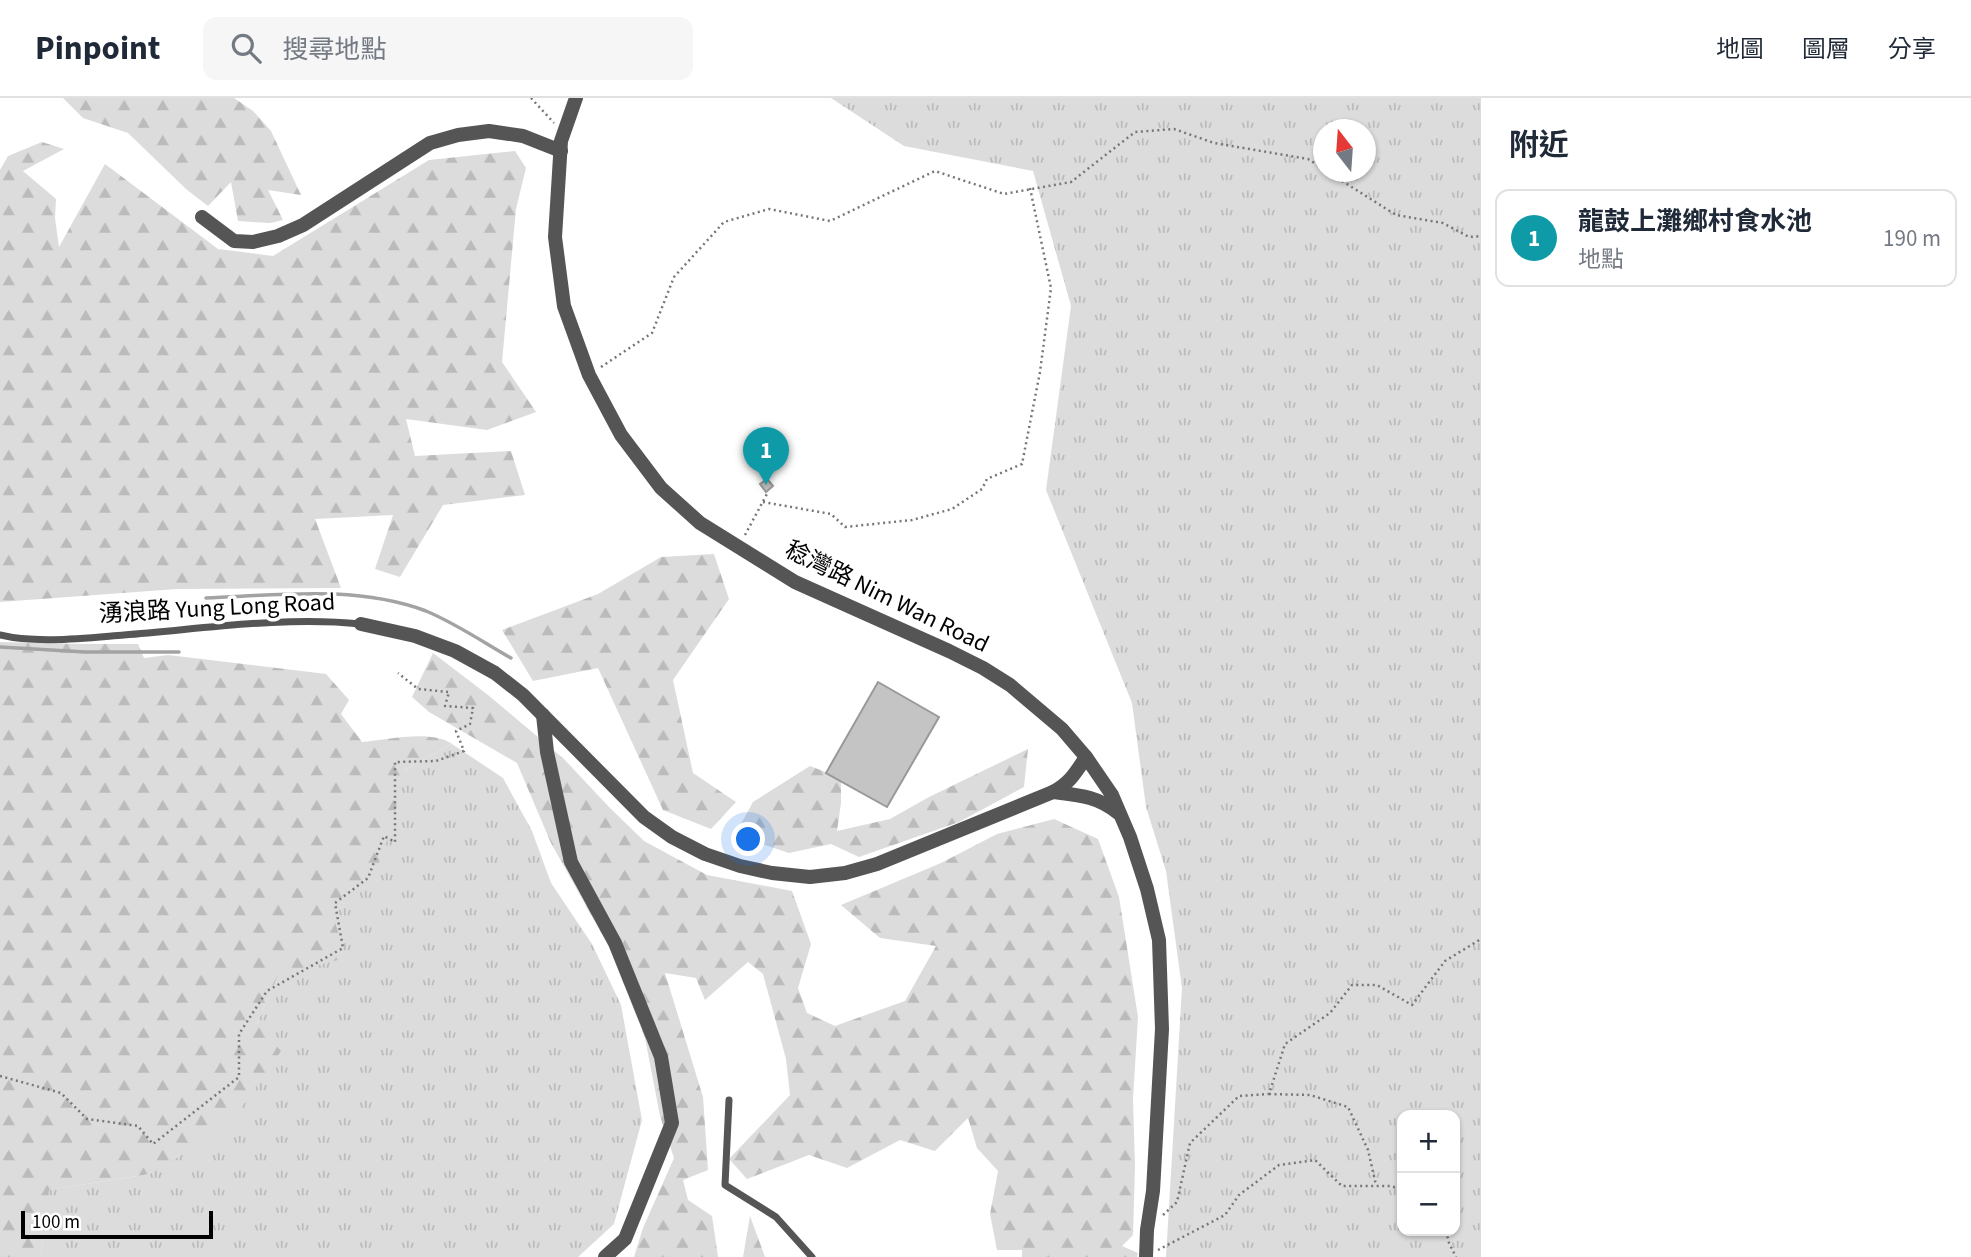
<!DOCTYPE html>
<html lang="zh-TW">
<meta charset="utf-8">
<style>
body{margin:0;font-family:"Source Sans 3","Noto Sans TC",sans-serif;background:#f6f6f7;color:#1f2937}
.controls{position:absolute;right:21px;bottom:21px;display:grid;overflow:hidden;border-radius:14px;box-shadow:0 2px 5px #0004}
.controls button{width:63px;height:63px;display:grid;place-items:center;padding:0;border:0;border-bottom:2px solid #e0e1e3;background:#fff;color:#1f2937;font:35px sans-serif}
.compass{position:absolute;left:1313px;top:21px;width:63px;height:63px;border-radius:50%;background:#fff;box-shadow:0 2px 5px #0004;rotate:343deg}
.scale{position:absolute;left:21px;bottom:18px;width:192px;box-sizing:border-box;padding-left:7px;border:4px solid #000;border-top:0;font-size:19px;line-height:24px;white-space:nowrap;color:#000;-webkit-text-stroke:5px #fff;paint-order:stroke}
.you{position:absolute;left:749px;top:742px;width:24px;height:24px;margin:-18px;border:5px solid #fff;border-radius:50%;background:#1a73e8;box-shadow:0 0 0 10px #1a73e833}
.badge{display:grid;place-items:center;width:46px;height:46px;border-radius:50%;background:#1a73e8;color:#fff;font-size:23px;font-weight:700}
.pin{position:absolute;translate:-50% -58px;filter:drop-shadow(0 2px 4px #0008)}
.pin::after{content:'';position:absolute;top:37px;width:24px;height:21px;background:inherit;clip-path:polygon(0 0,100% 0,50% 100%)}
.list{margin:0;padding:0;list-style:none}
h2{display:flex;justify-content:space-between;align-items:center;height:91px;margin:0;padding:0 28px;font-size:30px}
h2 small{font-size:23px;font-weight:400;color:#747a83}
.list li{display:grid;grid-template-columns:46px 1fr auto;gap:21px;align-items:center;box-sizing:border-box;height:98px;margin:0 14px 14px;padding:0 14px;border:2px solid #e0e1e3;border-radius:14px}
.list b{display:block;font-size:26px;white-space:nowrap}
.list p{margin:0;font-size:23px;white-space:nowrap;color:#747a83}
.list em{font-size:23px;font-style:normal;color:#747a83}
.icon{flex:none;width:38px;height:38px;fill:none;stroke:currentColor;stroke-width:2;stroke-linecap:round;stroke-linejoin:round}
.map{position:relative;flex:none;width:1481px;height:1159px;overflow:hidden}
header{display:flex;align-items:center;gap:42px;box-sizing:border-box;height:98px;padding:0 35px;background:#fff;border-bottom:2px solid #e0e1e3}
header strong{font-size:33px}
nav{display:flex;gap:38px;margin-inline-start:auto;font-size:24px}
.search{width:490px;height:63px;background:#f6f6f7;display:flex;align-items:center;gap:18px;box-sizing:border-box;padding:0 24px;border-radius:14px;color:#747a83;font-size:26px}
main{display:flex}
aside{flex:1;background:#fff}
.map>svg:first-child{display:block}
</style>
<header>
<strong>Pinpoint</strong>
<div class="search"><svg class="icon" aria-label="search" viewBox="0 0 24 24"><circle cx="10" cy="10" r="6"/><path d="M15 15l6 6"/></svg>搜尋地點</div>
<nav><a>地圖</a><a>圖層</a><a>分享</a></nav>
</header>
<main>
<div class="map">
<svg width="1481" height="1159" viewBox="0 0 1481 1159">
<defs>
<pattern id="grass-tufts" width="24" height="20" patternUnits="userSpaceOnUse" patternTransform="scale(1.75)"><rect width="24" height="20" fill="#dcdcdc"/><path d="M3 7l-1-3M5 7V3M7 7l1-3M15 17l-1-3M17 17v-4M19 17l1-3" fill="none" stroke="#bbb"/></pattern>
<pattern id="forest-firs" width="22" height="20" patternUnits="userSpaceOnUse" patternTransform="scale(1.75)"><rect width="22" height="20" fill="#dcdcdc"/><path d="M5 1l3.5 6h-7zM16 11l3.5 6h-7z" fill="#bbb"/></pattern>
</defs>
<rect width="100%" height="100%" fill="#fff"/>
<!-- grass -->
<g fill="url(#grass-tufts)" fill-rule="evenodd">
<path d="M 831,0 L 1481,0 L 1481,1159 L 1166,1159 L 1182,890 L 1166,773 L 1146,709 L 1132,605 L 1046,392 L 1071,208 L 1033,73 L 904,48 ZM 1324,32 L 1366,32 L 1366,74 L 1324,74 ZM 1402,1017 L 1455,1017 L 1455,1133 L 1402,1133 Z"/>
<polygon points="452,646 503,680 532,733 551,785 592,846 621,907 642,1022 614,1126 578,1159 41,1159 48,1092 150,1076 257,926 278,876 330,808 405,672"/>
</g>
<!-- forest -->
<g fill="url(#forest-firs)">
<polygon points="63,0 234,0 253,13 271,33 301,97 268,92 283,122 270,125 238,123 231,84 208,108 186,91 128,35 83,20"/>
<polygon points="42,44 64,51 23,73 56,101 55,120 59,149 105,66 218,151 273,158 429,62 515,53 526,70 516,111 502,264 536,314 487,332 406,321 415,358 511,353 525,397 443,407 400,479 375,471 393,417 315,421 341,490 177,491 0,504 0,72 8,58"/>
<polygon points="714,456 729,501 673,582 693,675 736,704 711,731 663,712 598,570 533,583 502,532 598,496 661,459"/>
<path d="M 0,544 L 84,546 L 138,546 L 144,560 L 168,557 L 326,576 L 349,602 L 341,616 L 362,644 C 386,642 432,631 452,646 L 405,672 L 390,735 L 372,784 L 330,808 L 346,860 L 278,877 L 257,926 L 281,953 L 227,1030 L 150,1076 L 49,1092 L 41,1159 L 0,1159 Z"/>
<polygon points="433,555 488,597 564,661 609,709 644,743 707,777 792,793 811,846 798,890 807,915 835,928 905,903 936,848 880,840 841,807 941,765 997,736 1054,721 1098,741 1119,799 1138,919 1133,1001 1135,1068 1133,1137 1122,1148 1138,1155 1137,1159 1022,1159 1022,1152 997,1152 990,1116 998,1073 977,1050 968,1020 935,1053 900,1042 847,1070 809,1057 747,1081 729,1061 790,997 786,961 763,876 748,864 705,902 696,880 665,875 703,999 708,1072 683,1082 688,1102 712,1118 718,1159 634,1159 643,1130 674,1060 660,1018 645,940 610,851 551,745 517,665 429,614 412,599"/>
<polygon points="1028,651 1024,689 959,724 859,759 831,746 789,755 735,737 753,704 810,668 841,680 841,705 837,733 890,721 929,699"/>
<polygon points="750,1118 765,1159 743,1159"/>
</g>
<g fill="none" stroke-linecap="round" stroke-linejoin="round">
<!-- stream -->
<g stroke="#a3a3a3" stroke-width="3.5">
<path d="M 206,500 C 279,497 356,487 426,513 C 455,525 483,544 511,560"/>
<polyline points="0,549 85,554 179,554"/>
</g>
</g>
<!-- building -->
<g fill="#c4c4c4" stroke="#999" stroke-width="2">
<polygon points="767,381 773,388 766,394 760,386"/>
<polygon points="878,584 939,619 887,709 826,675"/>
</g>
<g fill="none" stroke-linecap="round" stroke-linejoin="round">
<!-- path -->
<g stroke="#777" stroke-width="2.5" stroke-dasharray="2 3.5" stroke-linecap="butt">
<polyline points="531,0 554,25"/>
<polyline points="1328,74 1396,117 1443,125 1469,139 1481,138"/>
<polyline points="601,269 652,235 674,179 724,124 769,111 830,123 935,73 1004,96 1071,84 1135,34 1174,31 1214,45 1308,61 1324,71"/>
<polyline points="763,404 831,416 845,429 912,422 952,411 982,391 987,381 1022,366 1040,274 1051,190 1030,90"/>
<polyline points="745,437 768,394"/>
<polyline points="0,978 61,995 87,1021 138,1028 153,1046 239,979 239,936 267,893 343,850 335,805 368,780 384,738 395,744 395,664 436,663 464,653 456,633 470,626 473,610 445,608 449,594 418,591 398,575"/>
<polyline points="1269,996 1310,997 1348,1009 1368,1052 1376,1087"/>
<polyline points="1163,1117 1177,1104 1190,1045 1239,998 1269,996 1285,946 1330,915 1352,887 1377,887 1412,907 1445,863 1481,841"/>
<polyline points="1446,1133 1449,1145 1456,1159"/>
<polyline points="1158,1152 1225,1117 1239,1097 1279,1067 1315,1062 1342,1088 1391,1088 1402,1092"/>
</g>
<!-- service -->
<g stroke="#555" stroke-width="7">
<path d="M 0,537 C 36,546 86,540 124,537 C 202,531 283,518 361,526"/>
<polyline points="729,1002 725,1087 776,1119 812,1159"/>
</g>
<!-- minor -->
<g stroke="#555" stroke-width="14">
<polyline points="202,119 234,143 253,144 278,138 303,127 430,45 458,37 489,33 523,38 561,53"/>
<polyline points="361,526 415,538 455,553 495,575 523,597 644,719 672,739 705,756 740,768 772,775 810,779 845,775 877,766 1053,694"/>
<polyline points="543,617 547,654 571,764 615,845 661,959 672,1025 625,1141 605,1159"/>
</g>
<!-- tertiary -->
<g stroke="#555" stroke-width="14">
<polyline points="576,0 561,43 555,139 564,208 589,277 621,337 661,390 700,425 795,484 949,553 983,570 1010,587 1062,631 1086,659 1112,697 1130,739 1147,791 1159,842 1162,931 1153,1093 1147,1132 1146,1159"/>
<path d="M 1053,694 C 1078,697 1098,698 1118,715"/>
<path d="M 1053,694 C 1070,685 1076,674 1086,659"/>
</g>
</g>
<g text-anchor="middle" dominant-baseline="central" stroke-width="7" stroke-linejoin="round" paint-order="stroke">
<!-- street labels -->
<g font-size="24" fill="#000" stroke="#fff">
<text transform="translate(887 499) rotate(26)">稔灣路 Nim Wan Road</text>
<text transform="translate(217 510) rotate(-3)">湧浪路 Yung Long Road</text>
</g>
</g>
</svg>
<div class="controls">
<button>+</button>
<button>−</button>
</div>
<svg class="compass" viewBox="-18 -18 36 36"><path d="M0-13l5 13h-10z" fill="#e53935"/><path d="M0 13l5-13h-10z" fill="#747a83"/></svg>
<div class="scale">100 m</div>
<div class="you"></div>
<div class="pin badge" style="left:766px;top:387px;background:#0f9aa8">1</div>
</div>
<aside>
<h2>附近<small></small></h2>
<ul class="list">
<li><span class="badge" style="background:#0f9aa8">1</span><div><b>龍鼓上灘鄉村食水池</b><p>地點</p></div><em>190 m</em></li>
</ul>
</aside>
</main>
